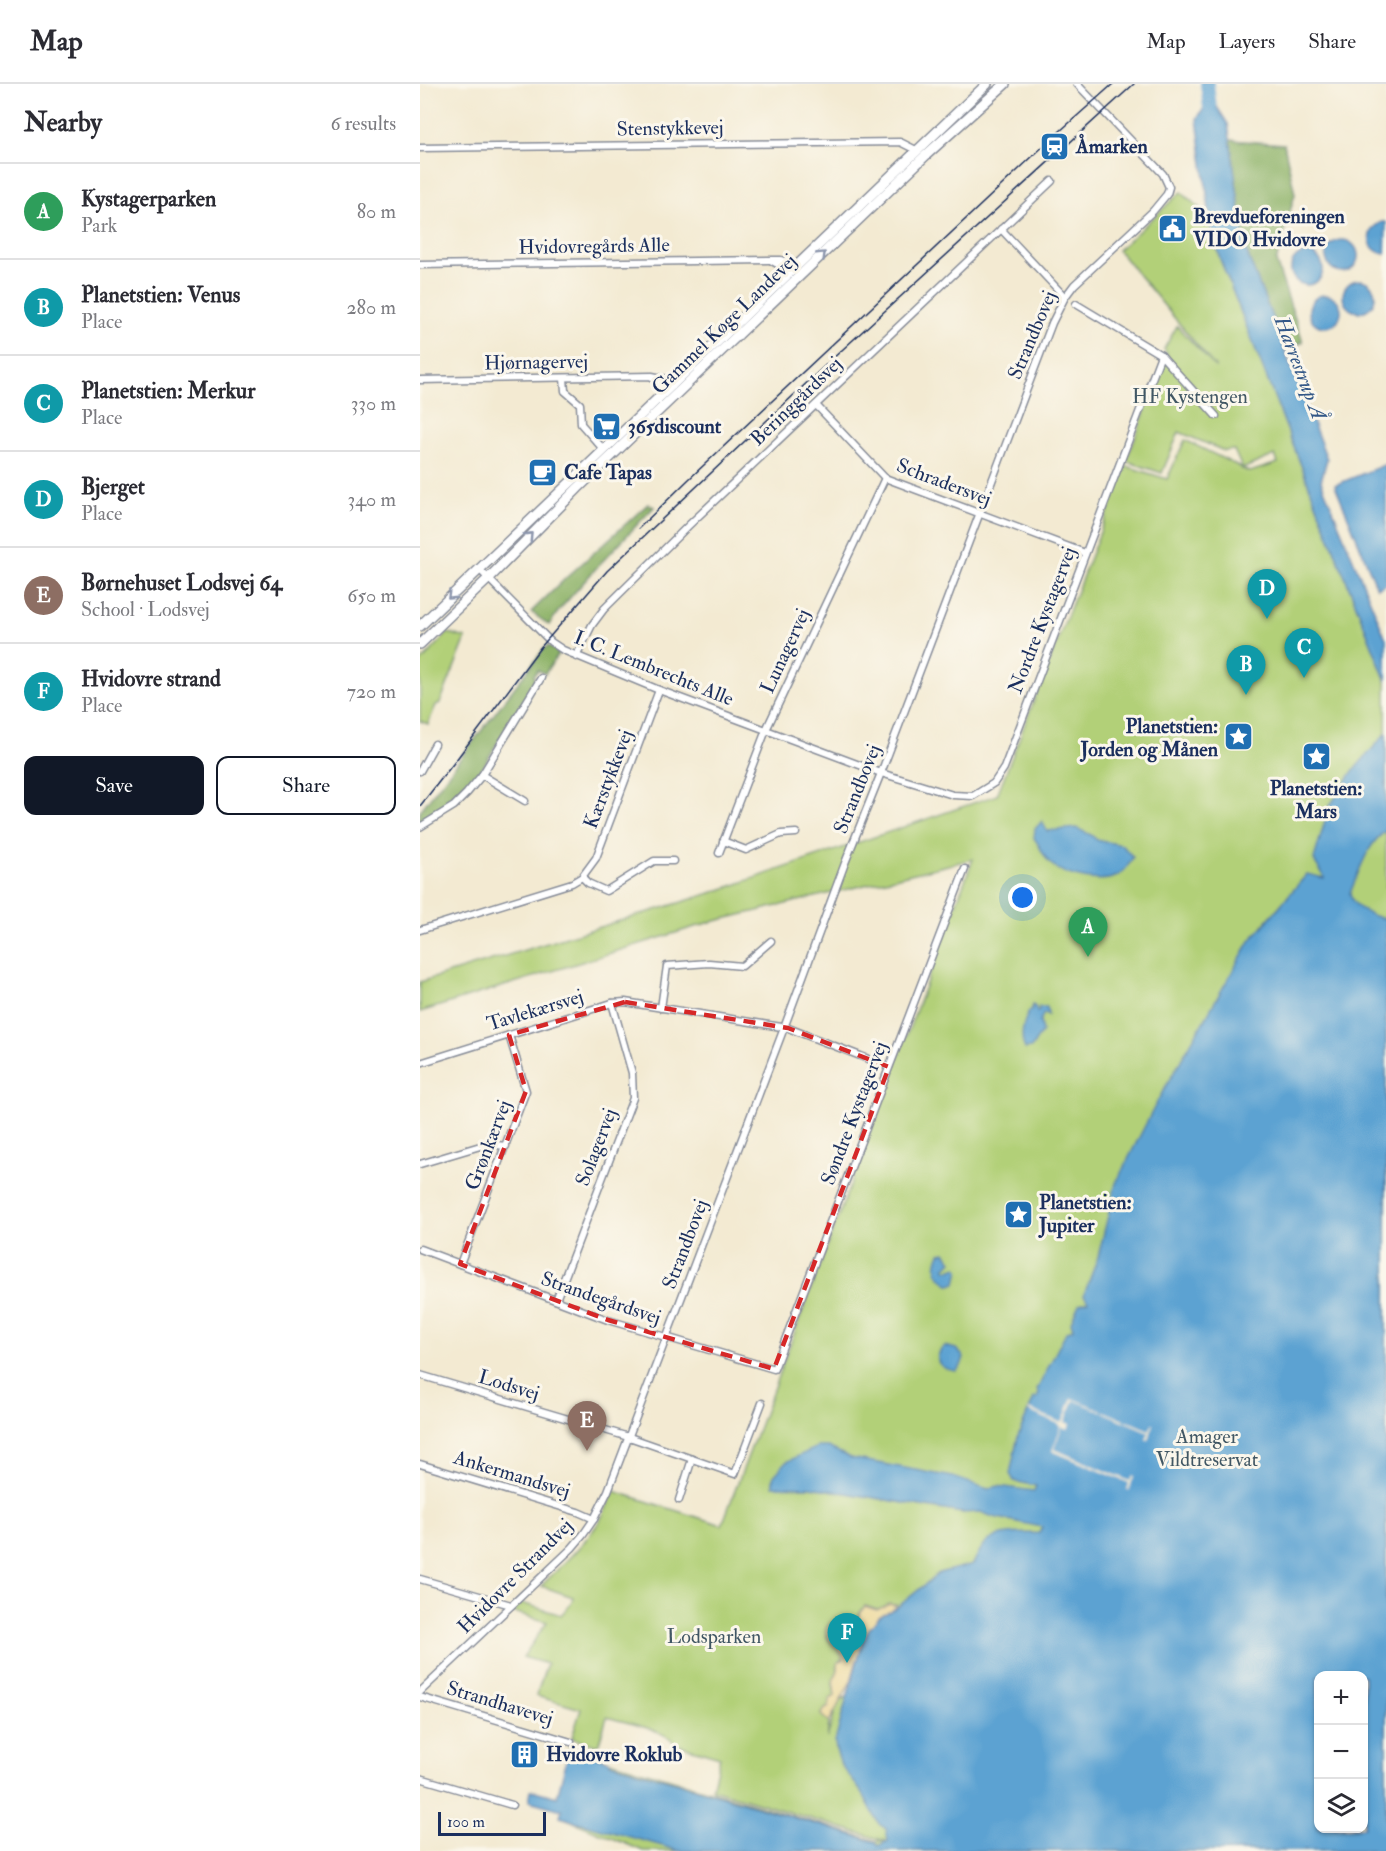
<!DOCTYPE html>
<meta charset="utf-8">
<style>
body{margin:0;font-family:"IM FELL Double Pica",serif;background:#f2f2f3;color:#2b2b33}
.controls{position:absolute;right:18px;bottom:18px;display:grid;overflow:hidden;border-radius:12px;box-shadow:0 2px 4px #0004}
.controls button{width:54px;height:54px;display:grid;place-items:center;padding:0;border:0;border-bottom:2px solid #e1e1e2;background:#fff;color:#2b2b33;font:30px sans-serif}
.scale{position:absolute;left:18px;bottom:15px;width:108px;box-sizing:border-box;padding-left:6px;border:3px solid #1b2f5e;border-top:0;font-size:16px;line-height:21px;white-space:nowrap;color:#1b2f5e;-webkit-text-stroke:4px #fbf7ec;paint-order:stroke}
.you{position:absolute;left:603px;top:814px;width:21px;height:21px;margin:-15px;border:4px solid #fff;border-radius:50%;background:#1a73e8;box-shadow:0 0 0 9px #1a73e833}
.badge{display:grid;place-items:center;width:39px;height:39px;border-radius:50%;background:#111827;color:#fff;font-size:20px;font-weight:700}
.pin{position:absolute;translate:-50% -50px;filter:drop-shadow(0 2px 3px #0008)}
.pin::after{content:'';position:absolute;top:32px;width:21px;height:18px;background:inherit;clip-path:polygon(0 0,100% 0,50% 100%)}
.list{margin:0;padding:0;list-style:none}
h2{display:flex;justify-content:space-between;align-items:center;height:78px;margin:0;padding:0 24px;font-size:26px}
h2 small{font-size:20px;font-weight:400;color:#7c7c81}
.list li{display:grid;grid-template-columns:39px 1fr auto;gap:18px;align-items:center;box-sizing:border-box;height:96px;padding:0 24px;border-top:2px solid #e1e1e2}
.list b{display:block;font-size:22px;white-space:nowrap}
.list p{margin:0;font-size:20px;white-space:nowrap;color:#7c7c81}
.list em{font-size:20px;font-style:normal;color:#7c7c81}
.actions{display:flex;gap:12px;padding:18px 24px}
.actions a{flex:1;padding:14px 0;border:2px solid #111827;border-radius:12px;text-align:center;font-size:21px;color:#111827}
.actions .main{background:#111827;color:#fff}
.icon{flex:none;width:33px;height:33px;fill:none;stroke:currentColor;stroke-width:2;stroke-linecap:round;stroke-linejoin:round}
.map{position:relative;flex:none;width:966px;height:1767px;overflow:hidden}
header{display:flex;align-items:center;gap:36px;box-sizing:border-box;height:84px;padding:0 30px;background:#fff;border-bottom:2px solid #e1e1e2}
header strong{font-size:28px}
nav{display:flex;gap:33px;margin-inline-start:auto;font-size:21px}
main{display:flex}
aside{flex:1;background:#fff}
.map>svg:first-child{display:block}
</style>
<header>
<strong>Map</strong>
<nav><a>Map</a><a>Layers</a><a>Share</a></nav>
</header>
<main>
<aside>
<h2>Nearby<small>6 results</small></h2>
<ul class="list">
<li><span class="badge" style="background:#2e9e5b">A</span><div><b>Kystagerparken</b><p>Park</p></div><em>80 m</em></li>
<li><span class="badge" style="background:#0f9aa8">B</span><div><b>Planetstien: Venus</b><p>Place</p></div><em>280 m</em></li>
<li><span class="badge" style="background:#0f9aa8">C</span><div><b>Planetstien: Merkur</b><p>Place</p></div><em>330 m</em></li>
<li><span class="badge" style="background:#0f9aa8">D</span><div><b>Bjerget</b><p>Place</p></div><em>340 m</em></li>
<li><span class="badge" style="background:#8d6e63">E</span><div><b>Børnehuset Lodsvej 64</b><p>School · Lodsvej</p></div><em>650 m</em></li>
<li><span class="badge" style="background:#0f9aa8">F</span><div><b>Hvidovre strand</b><p>Place</p></div><em>720 m</em></li>
</ul>
<div class="actions"><a class="main">Save</a><a>Share</a></div>
</aside>
<div class="map">
<svg width="966" height="1767" viewBox="0 0 966 1767">
<rect width="100%" height="100%" fill="#fbf7ec"/>
<filter id="ink" filterUnits="userSpaceOnUse"><feTurbulence type="fractalNoise" baseFrequency=".0167" numOctaves="2"/><feDisplacementMap in="SourceGraphic" scale="12" xChannelSelector="R" yChannelSelector="G"/><feConvolveMatrix kernelMatrix="1 2 1 2 8 2 1 2 1" color-interpolation-filters="sRGB"/></filter>
<filter id="wash" filterUnits="userSpaceOnUse"><feTurbulence type="fractalNoise" baseFrequency=".008" numOctaves="4" result="noise"/><feDisplacementMap in="SourceGraphic" scale="24" xChannelSelector="R" yChannelSelector="G"/><feGaussianBlur stdDeviation="1.35" result="paint"/><feColorMatrix in="noise" values="0 0 0 0 0 0 0 0 0 0 0 0 0 0 0 0 0 1.4 0 .05"/><feComposite in="paint" operator="in"/></filter>
<g filter="url(#wash)">
<rect width="100%" height="100%" fill="#f3ead2"/>
<!-- green -->
<g fill="#b2d078" stroke="#66806b" stroke-width="1.5" fill-rule="evenodd">
<path d="M 761,108 L 785,129 L 800,175 L 966,597 L 966,1767 L 223,1767 L 142,1733 L 144,1725 L 109,1717 L 112,1707 L 171,1721 L 138,1710 L 146,1679 L 161,1684 L 149,1664 L 185,1675 L 185,1688 L 187,1676 L 456,1757 L 466,1757 L 292,1705 L 300,1673 L 255,1660 C 248,1646 202,1638 187,1633 L 178,1662 L 154,1655 L 152,1653 L 161,1625 L 116,1612 L 127,1580 L 103,1573 L 127,1538 L 93,1528 L 102,1519 L 141,1531 L 151,1520 L 153,1513 L 121,1502 C 141,1482 163,1462 179,1438 C 185,1428 189,1417 194,1407 L 302,1441 L 553,775 L 291,838 L 0,928 L 0,898 L 288,810 L 577,711 L 706,382 L 747,395 L 765,356 L 822,384 L 814,366 L 804,367 L 759,348 L 742,389 L 706,377 L 747,270 L 744,265 L 757,242 L 796,284 L 698,166 ZM 855,371 L 858,379 L 830,388 L 822,385 ZM 887,790 L 897,793 L 843,842 L 843,841 ZM 353,1393 L 542,1429 L 391,1403 L 353,1402 ZM 523,1488 L 442,1554 L 432,1611 L 418,1617 L 407,1654 L 409,1638 L 401,1630 L 409,1622 L 410,1618 L 415,1612 L 413,1600 L 418,1586 L 417,1581 L 420,1577 L 424,1575 C 421,1564 410,1562 406,1551 L 423,1536 C 442,1542 436,1529 445,1522 L 457,1526 L 476,1521 L 479,1522 L 519,1489 ZM 898,1592 L 944,1592 L 944,1744 L 898,1744 Z"/>
<polygon points="28,549 46,554 20,619 16,621 8,640 0,637 0,579"/>
</g>
<!-- forest -->
<g fill="#8db268" stroke="#547063" stroke-width="1.5">
<polygon points="810,56 864,60 875,110 856,178 883,258 865,266 825,164"/>
<polygon points="228,420 234,423 179,481 140,525 129,541 111,528 148,492"/>
<polygon points="128,562 139,569 125,590 118,586 114,591 115,597 57,693 39,713 0,739 0,727 123,566"/>
</g>
<!-- sand -->
<path fill="#eeda9e" stroke="#84847e" stroke-width="1.5" d="M 469,1520 L 479,1522 L 459,1533 L 437,1576 L 431,1597 L 409,1638 L 401,1631 L 402,1628 L 409,1622 L 410,1615 L 415,1612 L 413,1597 L 418,1586 L 418,1579 L 424,1575 C 421,1563 388,1546 419,1536 C 422,1536 425,1537 429,1538 C 440,1540 439,1527 445,1522 L 457,1526 Z"/>
<!-- water -->
<g fill="#5ca2d2" stroke="#3c6898" stroke-width="1.5" fill-rule="evenodd">
<polygon points="790,23 797,23 808,40 825,164 907,375 901,397 966,555 966,597 800,175 791,140 777,35 784,24"/>
<path d="M 962,138 L 966,138 L 965,170 C 946,167 944,145 962,138 Z"/>
<circle cx="922" cy="172" r="16"/>
<circle cx="887" cy="185" r="16"/>
<circle cx="939" cy="212" r="16"/>
<circle cx="905" cy="227" r="16"/>
<polygon points="966,380 966,500 957,504 915,401"/>
<path d="M 966,649 L 966,747 C 947,759 939,789 930,809 C 932,824 953,833 966,835 L 966,1767 L 260,1767 L 140,1733 L 142,1726 L 109,1717 L 111,1706 L 137,1713 L 147,1674 L 145,1673 L 146,1670 L 148,1671 L 150,1664 L 190,1677 L 190,1679 L 456,1758 L 458,1762 L 468,1757 L 466,1745 L 459,1740 L 443,1710 L 421,1681 L 416,1666 L 415,1658 L 421,1635 L 443,1557 L 449,1545 L 459,1533 L 479,1522 L 519,1489 L 553,1480 C 556,1474 560,1465 565,1460 C 579,1446 602,1450 619,1449 L 622,1443 L 573,1433 L 561,1428 L 542,1429 L 391,1403 L 353,1402 L 353,1393 L 366,1378 L 397,1363 L 408,1363 L 431,1374 L 533,1393 L 568,1405 L 578,1402 L 614,1407 L 616,1402 L 594,1397 L 590,1390 L 598,1352 L 614,1314 L 617,1314 L 619,1309 L 617,1306 L 646,1248 L 653,1245 L 651,1238 L 659,1220 L 668,1217 L 664,1211 L 678,1173 L 696,1099 L 739,1014 L 830,857 L 887,790 L 904,794 C 903,787 896,783 894,775 L 909,723 L 933,687 ZM 898,1592 L 944,1592 L 944,1744 L 898,1744 Z"/>
<path d="M 622,737 L 627,747 L 656,744 L 671,751 L 677,756 L 702,761 L 713,773 C 710,779 706,787 699,791 C 683,801 646,793 632,781 C 624,775 621,763 614,754 L 615,745 Z"/>
<path d="M 613,921 L 616,924 L 617,928 L 619,927 L 619,923 L 627,923 L 628,931 L 624,929 L 620,937 L 622,949 C 614,954 617,965 605,965 C 599,952 603,939 609,927 L 611,927 Z"/>
<path d="M 525,1168 L 532,1177 L 526,1183 L 526,1185 L 529,1186 L 537,1183 L 539,1186 L 536,1199 L 531,1201 C 516,1194 513,1184 520,1169 Z"/>
<path d="M 524,1262 L 536,1265 L 544,1273 L 541,1282 L 536,1287 C 520,1285 511,1277 524,1262 Z"/>
</g>
<!-- pier -->
<polygon fill="#f3ead2" points="652,1314 729,1346 733,1340 734,1340 728,1356 726,1355 729,1348 654,1316 645,1338 650,1340 648,1345 642,1343 634,1365 710,1397 713,1391 714,1392 709,1406 707,1406 709,1399 632,1367 641,1343 639,1340 608,1327 609,1325 640,1338 643,1337"/>
<g fill="none" stroke-linecap="round" stroke-linejoin="round">
<!-- river -->
<polyline stroke="#5ca2d2" stroke-width="14" points="787,0 792,40"/>
</g>
</g>
<g filter="url(#ink)">
<g fill="none" stroke-linecap="round" stroke-linejoin="round">
<defs>
<g id="minor">
<polyline points="0,64 480,58 498,67"/>
<polyline points="581,145 645,213"/>
<polyline points="352,177 359,181 364,193"/>
<polyline points="0,181 348,176 361,176 377,181"/>
<polyline points="656,220 741,271 796,332"/>
<polyline points="232,293 238,297 240,312"/>
<polyline points="144,294 145,307 160,320 161,340 184,366"/>
<polyline points="0,296 232,292 256,297"/>
<polyline points="396,321 465,394 665,469"/>
<polyline points="59,485 131,558 143,566 239,606 461,689 533,711 553,712 574,699 584,684 741,271"/>
<polyline points="156,573 172,541 184,525 269,441 632,97"/>
<polyline points="0,687 15,660"/>
<polyline points="62,691 105,717"/>
<polyline points="0,743 34,722 47,709 62,691 121,594"/>
<polyline points="303,757 326,766 361,750 376,749"/>
<polyline points="299,769 346,646 465,394"/>
<polyline points="162,793 168,799 186,807 234,777 253,777"/>
<polyline points="0,846 152,799 162,793 176,774 239,606"/>
<polyline points="241,924 247,882 289,879 322,882 351,857"/>
<polyline points="0,979 192,919 205,918 368,944 469,983"/>
<polyline points="0,1080 67,1060 86,1062"/>
<polyline points="0,1165 188,1236 354,1285 545,785"/>
<polyline points="40,1180 106,1007 89,951"/>
<polyline points="136,1216 213,1014 212,989 192,919"/>
<polyline points="0,1291 212,1354 315,1390 342,1319"/>
<polyline points="0,1380 158,1428 174,1435"/>
<polyline points="259,1416 272,1375"/>
<polyline points="0,1495 91,1521"/>
<polyline points="0,1608 152,1464 163,1451 174,1435 188,1407 364,944 425,779 461,689 632,239 645,213 654,201 733,127 747,110 749,103 743,90 657,0"/>
<polyline points="0,1613 151,1658"/>
<polyline points="0,1694 92,1721"/>
</g>
<g id="secondary">
<polyline points="0,542 567,0"/>
<polyline points="0,560 69,494 158,404 506,71 585,0"/>
</g>
</defs>
<!-- minor casing -->
<use href="#minor" stroke="#878c98" stroke-width="9"/>
<!-- secondary casing -->
<use href="#secondary" stroke="#878c98" stroke-width="12"/>
<!-- minor -->
<use href="#minor" stroke="#fff" stroke-width="6"/>
<!-- secondary -->
<use href="#secondary" stroke="#fff" stroke-width="9"/>
<!-- tram -->
<g stroke="#1b2f5e" stroke-width="1.5">
<polyline points="219,444 268,396 630,56 693,0"/>
<polyline points="0,722 33,680 120,564 187,487 411,276 714,0"/>
</g>
</g>
<!-- one-way arrows -->
<defs><path id="oneway-chevron" d="M-2-3.5L2.5 0L-2 3.5" fill="none" stroke-width="1.6" stroke-linecap="round" stroke-linejoin="round" transform="scale(1.5)"/></defs>
<g stroke="#8d97ae">
<use href="#oneway-chevron" transform="translate(402 171) rotate(-44)"/>
<use href="#oneway-chevron" transform="translate(109 452) rotate(-46)"/>
<use href="#oneway-chevron" transform="translate(31 512) rotate(136)"/>
</g>
</g>
<!-- marked area -->
<path fill="none" stroke="#d62828" stroke-width="4.5" stroke-dasharray="12 8" stroke-linejoin="round" d="M 205,918 L 368,944 L 469,983 L 354,1285 L 188,1236 L 40,1180 L 106,1007 L 89,951 Z"/>
<!-- icons -->
<defs>
<symbol id="station-square" viewBox="-11 -11 22 22"><rect x="-9" y="-9" width="18" height="18" rx="4" fill="#1f6fb2" stroke="#fbf7ec"/><path d="M-3-6H3Q5-6 5-4V2Q5 4 3 4L4.5 6H3L1.5 4h-3L-3 6H-4.5L-3 4Q-5 4-5 2V-4Q-5-6-3-6ZM-3.5-4v3h7v-3ZM-3.5 1v1.5H-2V1ZM2 1v1.5H3.5V1Z" fill="#fff"/></symbol>
<symbol id="civic-square" viewBox="-11 -11 22 22"><rect x="-9" y="-9" width="18" height="18" rx="4" fill="#1f6fb2" stroke="#fbf7ec"/><path d="M-.6-6.5H3V-4.5H.6V-3L4-1V1h2V6H-6V1h2V-1L-.6-3ZM-1.2 2.5V6h2.4V2.5Z" fill="#fff"/></symbol>
<symbol id="supermarket-square" viewBox="-11 -11 22 22"><rect x="-9" y="-9" width="18" height="18" rx="4" fill="#1f6fb2" stroke="#fbf7ec"/><path d="M-6-5.5h2.5l.6 2H6L4.5 2H-2.5L-4.4-4H-6ZM-1.5 3.2a1.3 1.3 0 1 0 .1 0ZM3 3.2a1.3 1.3 0 1 0 .1 0Z" fill="#fff"/></symbol>
<symbol id="cafe-square" viewBox="-11 -11 22 22"><rect x="-9" y="-9" width="18" height="18" rx="4" fill="#1f6fb2" stroke="#fbf7ec"/><path d="M-5.5-4.5H6V0H3Q3 3.5 0 3.5H-2.5Q-5.5 3.5-5.5 0ZM3-3.2v2h1.7v-2ZM-6 4.5H4V6H-6Z" fill="#fff"/></symbol>
<symbol id="sight-square" viewBox="-11 -11 22 22"><rect x="-9" y="-9" width="18" height="18" rx="4" fill="#1f6fb2" stroke="#fbf7ec"/><path d="M0-6L1.8-2.2L6-1.7L2.9 1.2L3.7 5.4L0 3.3L-3.7 5.4L-2.9 1.2L-6-1.7L-1.8-2.2Z" fill="#fff"/></symbol>
<symbol id="building-square" viewBox="-11 -11 22 22"><rect x="-9" y="-9" width="18" height="18" rx="4" fill="#1f6fb2" stroke="#fbf7ec"/><path d="M-4-6H4V6H1V3H-1V6H-4ZM-2.5-4.3h1.7v1.8h-1.7ZM.8-4.3h1.7v1.8H.8ZM-2.5-1h1.7V.8h-1.7ZM.8-1h1.7V.8H.8Z" fill="#fff"/></symbol>
</defs>
<g fill-rule="evenodd">
<use href="#station-square" x="618" y="46" width="33" height="33"/>
<use href="#civic-square" x="736" y="128" width="33" height="33"/>
<use href="#supermarket-square" x="170" y="326" width="33" height="33"/>
<use href="#cafe-square" x="106" y="372" width="33" height="33"/>
<use href="#sight-square" x="802" y="636" width="33" height="33"/>
<use href="#sight-square" x="880" y="656" width="33" height="33"/>
<use href="#sight-square" x="582" y="1114" width="33" height="33"/>
<use href="#building-square" x="88" y="1654" width="33" height="33"/>
</g>
<g text-anchor="middle" dominant-baseline="central" stroke-width="6" stroke-linejoin="round" paint-order="stroke">
<!-- street labels -->
<g font-size="20" fill="#1b2f5e" stroke="#fbf7ec">
<text transform="translate(250 44) rotate(-1)">Stenstykkevej</text>
<text transform="translate(174 162) rotate(-1)">Hvidovregårds Alle</text>
<text transform="translate(304 240) rotate(-44)">Gammel Køge Landevej</text>
<text transform="translate(612 251) rotate(-67)">Strandbovej</text>
<text transform="translate(116 278) rotate(-1)">Hjørnagervej</text>
<text transform="translate(376 317) rotate(-44)">Beringgårdsvej</text>
<text transform="translate(524 398) rotate(21)">Schradersvej</text>
<text transform="translate(622 536) rotate(-69)">Nordre Kystagervej</text>
<text transform="translate(365 567) rotate(-65)">Lunagervej</text>
<text transform="translate(234 584) rotate(22)">I. C. Lembrechts Alle</text>
<text transform="translate(188 695) rotate(-69)">Kærstykkevej</text>
<text transform="translate(437 705) rotate(-68)">Strandbovej</text>
<text transform="translate(115 926) rotate(-17)">Tavlekærsvej</text>
<text transform="translate(434 1029) rotate(-69)">Søndre Kystagervej</text>
<text transform="translate(68 1061) rotate(-69)">Grønkærvej</text>
<text transform="translate(176 1063) rotate(-69)">Solagervej</text>
<text transform="translate(265 1160) rotate(-69)">Strandbovej</text>
<text transform="translate(181 1214) rotate(19)">Strandegårdsvej</text>
<text transform="translate(89 1301) rotate(17)">Lodsvej</text>
<text transform="translate(92 1390) rotate(17)">Ankermandsvej</text>
<text transform="translate(95 1492) rotate(-45)">Hvidovre Strandvej</text>
<text transform="translate(80 1619) rotate(17)">Strandhavevej</text>
</g>
<!-- poi labels -->
<g font-size="20" font-weight="bold" fill="#1b2f5e" stroke="#fbf7ec" text-anchor="start">
<text x="656" y="62">Åmarken</text>
<text x="773" y="132">Brevdueforeningen<tspan x="773" dy="23">VIDO Hvidovre</tspan></text>
<text x="208" y="342">365discount</text>
<text x="144" y="388">Cafe Tapas</text>
<text x="798" y="642" text-anchor="end">Planetstien:<tspan x="798" dy="23">Jorden og Månen</tspan></text>
<text x="896" y="704" text-anchor="middle">Planetstien:<tspan x="896" dy="23">Mars</tspan></text>
<text x="619" y="1118">Planetstien:<tspan x="619" dy="23">Jupiter</tspan></text>
<text x="126" y="1670">Hvidovre Roklub</text>
</g>
<!-- park labels -->
<g font-size="20" fill="#415764" stroke="#fbf7ec">
<text x="770" y="312">HF Kystengen</text>
<text x="787" y="1352">Amager<tspan x="787" dy="23">Vildtreservat</tspan></text>
<text x="294" y="1552">Lodsparken</text>
</g>
<!-- water labels -->
<g font-size="21" font-style="italic" fill="#325787" stroke="#fbf7ec">
<text transform="translate(880 284) rotate(69)">Harrestrup Å</text>
</g>
</g>
</svg>
<div class="controls">
<button>+</button>
<button>−</button>
<button><svg class="icon" aria-label="layers" viewBox="0 0 24 24"><path d="M12 4l9 5-9 5-9-5zM3 14l9 5 9-5"/></svg></button>
</div>
<div class="scale">100 m</div>
<div class="you"></div>
<div class="pin badge" style="left:668px;top:873px;background:#2e9e5b">A</div>
<div class="pin badge" style="left:826px;top:611px;background:#0f9aa8">B</div>
<div class="pin badge" style="left:884px;top:594px;background:#0f9aa8">C</div>
<div class="pin badge" style="left:847px;top:535px;background:#0f9aa8">D</div>
<div class="pin badge" style="left:167px;top:1367px;background:#8d6e63">E</div>
<div class="pin badge" style="left:427px;top:1579px;background:#0f9aa8">F</div>
</div>
</main>
